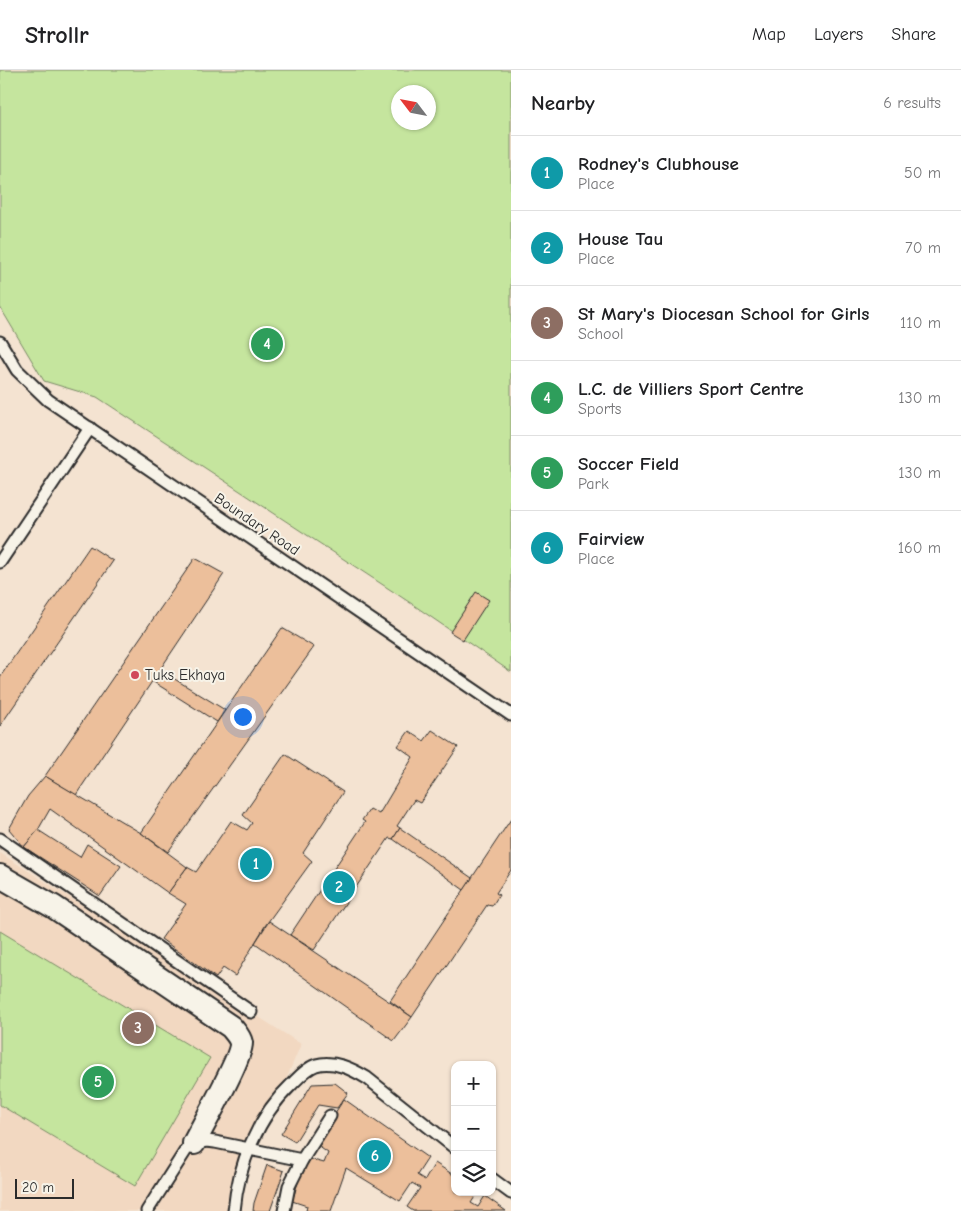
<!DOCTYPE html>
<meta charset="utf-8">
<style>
body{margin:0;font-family:"Comic Neue",sans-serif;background:#f6f6f6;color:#202124}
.controls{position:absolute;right:15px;bottom:15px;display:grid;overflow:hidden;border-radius:10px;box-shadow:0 1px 4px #0004}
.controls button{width:45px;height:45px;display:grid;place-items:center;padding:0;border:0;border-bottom:1px solid #e0e0e0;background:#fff;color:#202124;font:25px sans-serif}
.compass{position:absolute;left:391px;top:15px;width:45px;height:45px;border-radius:50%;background:#fff;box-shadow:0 1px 4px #0004;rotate:302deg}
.scale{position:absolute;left:15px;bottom:12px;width:59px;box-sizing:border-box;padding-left:5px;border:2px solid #2b2b2b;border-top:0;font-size:14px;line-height:18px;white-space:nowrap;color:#2b2b2b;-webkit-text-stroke:4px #f7f3e8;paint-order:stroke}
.you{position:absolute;left:242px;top:646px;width:18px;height:18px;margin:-12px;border:4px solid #fff;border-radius:50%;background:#1a73e8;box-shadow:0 0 0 8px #1a73e833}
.badge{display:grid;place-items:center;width:32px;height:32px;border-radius:50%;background:#1a73e8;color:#fff;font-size:16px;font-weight:700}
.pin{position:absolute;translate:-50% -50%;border:2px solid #fff;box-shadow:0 1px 5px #0006}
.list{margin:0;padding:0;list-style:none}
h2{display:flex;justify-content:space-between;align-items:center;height:65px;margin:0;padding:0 20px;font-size:21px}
h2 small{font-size:16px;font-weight:400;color:#757577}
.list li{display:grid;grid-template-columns:32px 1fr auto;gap:15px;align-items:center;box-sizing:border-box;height:75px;padding:0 20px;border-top:1px solid #e0e0e0}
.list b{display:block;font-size:19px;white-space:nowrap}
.list p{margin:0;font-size:16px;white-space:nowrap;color:#757577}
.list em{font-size:16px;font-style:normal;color:#757577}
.icon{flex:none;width:28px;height:28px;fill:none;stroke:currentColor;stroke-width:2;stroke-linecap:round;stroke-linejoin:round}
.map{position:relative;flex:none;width:511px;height:1141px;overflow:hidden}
header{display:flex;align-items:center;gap:30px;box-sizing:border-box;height:70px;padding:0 25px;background:#fff;border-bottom:1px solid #e0e0e0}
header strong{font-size:24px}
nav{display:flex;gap:28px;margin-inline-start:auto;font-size:18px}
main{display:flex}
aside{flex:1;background:#fff}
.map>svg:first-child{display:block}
</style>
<header>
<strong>Strollr</strong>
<nav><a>Map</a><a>Layers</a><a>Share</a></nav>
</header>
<main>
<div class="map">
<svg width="511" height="1141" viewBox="0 0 511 1141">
<rect width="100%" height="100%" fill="#f4e3d1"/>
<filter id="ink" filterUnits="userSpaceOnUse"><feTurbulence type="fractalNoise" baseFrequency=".02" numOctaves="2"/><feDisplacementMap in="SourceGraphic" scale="10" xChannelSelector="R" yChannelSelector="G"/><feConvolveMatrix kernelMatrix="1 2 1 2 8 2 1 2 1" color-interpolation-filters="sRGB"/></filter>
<g filter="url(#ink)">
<!-- built -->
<polygon fill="#f2d8c1" points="0,783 301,974 235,1130 232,1141 0,1141"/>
<!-- green -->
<g fill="#c5e59e" stroke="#788864" fill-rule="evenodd">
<path d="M 0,0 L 511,0 L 511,602 L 412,534 L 97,327 L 44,311 L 0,237 ZM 398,22 L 428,22 L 428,52 L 398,52 Z"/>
<polygon points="0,861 210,988 135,1116 0,1035"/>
</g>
<!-- building -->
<g fill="#ecbf9b" stroke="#2b2b2b">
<polygon points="90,476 113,491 0,656 0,607"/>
<polygon points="195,488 224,504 76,725 45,706"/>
<polygon points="476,522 489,530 463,570 450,562"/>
<polygon points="282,558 314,577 168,782 141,763"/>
<polygon points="160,600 225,640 217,652 152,611"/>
<polygon points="432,660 458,677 420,733 414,730 397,756 400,758 393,769 389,768 314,880 290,865 365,752 362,750 370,739 379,744 413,687 398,676 409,661 424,671"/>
<polygon points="285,684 343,722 303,783 312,791 265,856 235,906 223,898 216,908 161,869 186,834 168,823 187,797 196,802 231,751 247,760 252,753 243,745"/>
<polygon points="45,706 141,763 187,797 168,823 50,739 38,760 24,777 9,759 28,726"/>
<polygon points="511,749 511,800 496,823 499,825 492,836 487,835 412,947 390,931"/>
<polygon points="400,758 472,808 464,820 393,769"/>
<polygon points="38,760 80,787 87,774 121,796 100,826 24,777"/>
<polygon points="269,851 412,947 394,971 255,873"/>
<polygon points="335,1013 348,1023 337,1038 318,1035 295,1072 281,1064 312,1014"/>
<polygon points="344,1029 428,1088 417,1105 425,1110 435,1093 455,1106 455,1122 478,1122 471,1133 478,1137 485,1126 506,1141 413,1141 407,1137 420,1118 412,1113 400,1131 346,1098 331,1141 306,1141 307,1136 292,1131 306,1088 324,1093 328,1083 315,1074"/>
<polygon points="267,1095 284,1101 270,1141 253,1141 254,1133"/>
</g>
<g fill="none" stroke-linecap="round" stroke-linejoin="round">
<defs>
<g id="service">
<polyline points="0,272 17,300 48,330 511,645"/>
<polyline points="0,492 90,358"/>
<polyline points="0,769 251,942"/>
<polyline points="492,1109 511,1123"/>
<path d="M 147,1141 L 186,1080 C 196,1072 202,1070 215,1072 L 302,1090"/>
<path d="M 234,1141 C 238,1095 258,1046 292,1014 C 299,1007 307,998 316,995 C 334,990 352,999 367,1008 L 455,1078"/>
<polyline points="284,1141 289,1116 302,1090 330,1046"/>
</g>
<path id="minor" d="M 0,806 L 54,837 L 231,957 C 235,962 240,967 241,973 C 242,987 202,1057 194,1073"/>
</defs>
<!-- service casing -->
<use href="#service" stroke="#2b2b2b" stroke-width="15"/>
<!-- minor casing -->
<use href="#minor" stroke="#2b2b2b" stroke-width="26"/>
<!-- service -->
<use href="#service" stroke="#f7f3e8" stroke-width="11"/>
<!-- minor -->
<use href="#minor" stroke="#f7f3e8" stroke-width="22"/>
</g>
</g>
<!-- markers -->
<circle fill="#d1495b" stroke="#f7f3e8" stroke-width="2" cx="135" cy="605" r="5"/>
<g text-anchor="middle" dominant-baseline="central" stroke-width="4" stroke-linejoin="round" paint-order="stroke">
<!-- street labels -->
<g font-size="15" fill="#2b2b2b" stroke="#f7f3e8">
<text transform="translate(257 454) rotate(34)">Boundary Road</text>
</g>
<!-- poi labels -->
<g font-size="15" fill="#2b2b2b" stroke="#f7f3e8" text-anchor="start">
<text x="145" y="605">Tuks Ekhaya</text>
</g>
</g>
</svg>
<div class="controls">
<button>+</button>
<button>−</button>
<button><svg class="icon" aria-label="layers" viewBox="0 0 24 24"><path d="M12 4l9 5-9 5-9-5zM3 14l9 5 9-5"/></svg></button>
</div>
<svg class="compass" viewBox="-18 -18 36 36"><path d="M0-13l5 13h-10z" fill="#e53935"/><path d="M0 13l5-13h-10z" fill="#757577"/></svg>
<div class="scale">20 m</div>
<div class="you"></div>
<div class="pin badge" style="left:256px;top:794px;background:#0f9aa8">1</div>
<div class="pin badge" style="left:339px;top:817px;background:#0f9aa8">2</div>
<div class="pin badge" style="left:138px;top:958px;background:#8d6e63">3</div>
<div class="pin badge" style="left:267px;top:274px;background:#2e9e5b">4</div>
<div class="pin badge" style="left:98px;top:1012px;background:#2e9e5b">5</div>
<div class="pin badge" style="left:375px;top:1086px;background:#0f9aa8">6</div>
</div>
<aside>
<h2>Nearby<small>6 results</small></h2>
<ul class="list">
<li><span class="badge" style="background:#0f9aa8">1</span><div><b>Rodney's Clubhouse</b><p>Place</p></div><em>50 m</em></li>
<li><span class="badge" style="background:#0f9aa8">2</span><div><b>House Tau</b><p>Place</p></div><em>70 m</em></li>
<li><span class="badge" style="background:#8d6e63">3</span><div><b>St Mary's Diocesan School for Girls</b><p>School</p></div><em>110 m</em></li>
<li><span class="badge" style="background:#2e9e5b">4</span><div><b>L.C. de Villiers Sport Centre</b><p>Sports</p></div><em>130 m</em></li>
<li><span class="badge" style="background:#2e9e5b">5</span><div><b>Soccer Field</b><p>Park</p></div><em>130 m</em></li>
<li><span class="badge" style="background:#0f9aa8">6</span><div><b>Fairview</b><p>Place</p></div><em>160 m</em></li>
</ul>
</aside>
</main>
